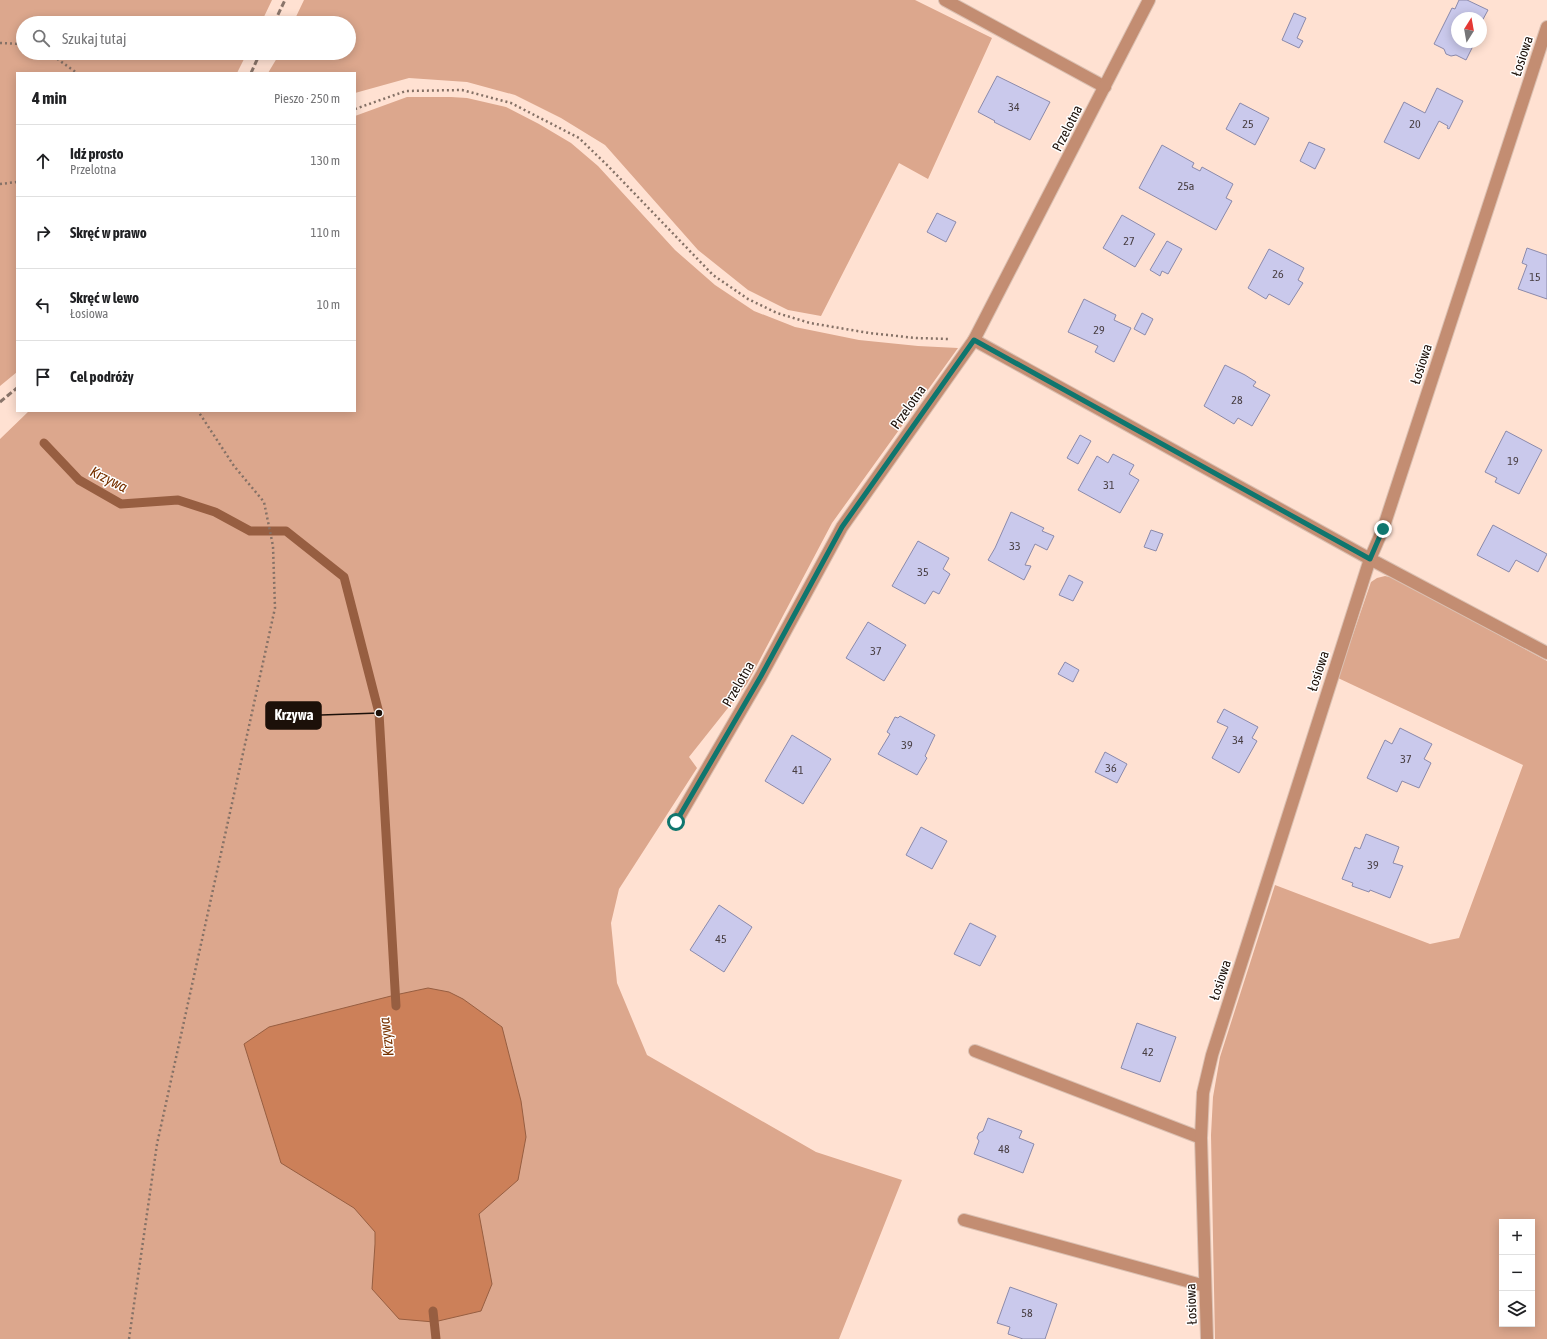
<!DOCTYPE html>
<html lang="pl">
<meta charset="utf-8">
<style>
body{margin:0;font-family:"Asap Condensed",sans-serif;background:#f2f2f2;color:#202124}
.controls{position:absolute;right:12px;bottom:12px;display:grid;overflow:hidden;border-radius:0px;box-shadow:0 2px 10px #0003}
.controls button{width:36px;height:36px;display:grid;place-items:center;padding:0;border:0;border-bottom:1px solid #e0e0e0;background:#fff;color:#202124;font:20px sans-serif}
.compass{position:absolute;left:1451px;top:12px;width:36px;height:36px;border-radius:50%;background:#fff;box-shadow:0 2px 10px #0003;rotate:11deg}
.stop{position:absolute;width:12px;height:12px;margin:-9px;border:3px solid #0f766e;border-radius:50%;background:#fff}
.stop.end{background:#0f766e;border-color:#fff;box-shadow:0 1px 4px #0008}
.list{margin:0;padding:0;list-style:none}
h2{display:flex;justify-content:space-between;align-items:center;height:52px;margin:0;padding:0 16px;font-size:17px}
h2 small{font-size:13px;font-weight:400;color:#757577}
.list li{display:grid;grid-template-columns:26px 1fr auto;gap:12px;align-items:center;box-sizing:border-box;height:72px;padding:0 16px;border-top:1px solid #e0e0e0}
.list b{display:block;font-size:15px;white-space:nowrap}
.list p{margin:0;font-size:13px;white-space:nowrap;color:#757577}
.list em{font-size:13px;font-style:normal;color:#757577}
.icon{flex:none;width:22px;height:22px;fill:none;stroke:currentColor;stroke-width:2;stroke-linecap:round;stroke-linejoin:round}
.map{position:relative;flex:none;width:1547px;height:1339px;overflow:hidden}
.search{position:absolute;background:#fff;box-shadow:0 2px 10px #0003;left:16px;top:16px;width:340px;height:44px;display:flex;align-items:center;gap:10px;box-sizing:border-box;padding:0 14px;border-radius:22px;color:#757577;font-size:15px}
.panel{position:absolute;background:#fff;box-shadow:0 2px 10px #0003;left:16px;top:72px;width:340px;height:340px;border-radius:0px}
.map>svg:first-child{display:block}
</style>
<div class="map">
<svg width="1547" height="1339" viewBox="0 0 1547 1339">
<rect width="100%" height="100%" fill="#ffe1d2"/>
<!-- green -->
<g fill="#dca78d" fill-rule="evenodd">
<polygon points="0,0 272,0 261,23 23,23 23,53 247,53 237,73 17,73 17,372 0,386"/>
<polygon points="304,0 915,0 992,38 928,179 899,163 821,316 788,310 748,290 698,250 605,145 561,118 515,95 467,82 409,78 355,93 355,73 268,73 280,53 349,53 349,23 293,23"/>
<polygon points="407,97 451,97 467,98 506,107 539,124 571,143 598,166 675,250 715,285 754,311 795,327 859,340 918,346 958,348 832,523 747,684 689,757 697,768 619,889 611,923 617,983 647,1055 816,1152 902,1180 839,1339 0,1339 0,439 29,411 355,411 355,116"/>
<path d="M 1385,576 L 1394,578 L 1547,661 L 1547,1339 L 1215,1339 L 1211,1135 L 1213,1097 L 1220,1057 L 1275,885 L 1430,944 L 1459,938 L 1523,765 L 1338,678 L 1371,582 L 1377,578 ZM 1502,1222 L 1532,1222 L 1532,1324 L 1502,1324 Z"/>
</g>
<!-- water -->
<polygon fill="#cc8059" stroke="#975e41" points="428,988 449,992 463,999 502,1027 521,1101 526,1137 518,1180 479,1214 492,1284 481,1311 434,1322 399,1319 372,1289 375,1244 375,1232 354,1208 281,1163 244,1044 269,1027 395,995"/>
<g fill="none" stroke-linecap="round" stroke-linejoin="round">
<!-- stream -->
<g stroke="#975e41" stroke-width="9">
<polyline points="44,443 79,480 121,504 178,500 215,512 250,531 286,531 344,577 379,713 396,1006"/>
<polyline points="433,1311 436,1339"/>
</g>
</g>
<!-- building -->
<g fill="#cac9ec" stroke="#8b8aab">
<polygon points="1459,0 1467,0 1488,10 1481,23 1481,18 1457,18 1457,42 1475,42 1466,60 1456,55 1451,56 1446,54 1444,49 1434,44 1452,8 1455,9"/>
<polygon points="1294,13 1306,18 1297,38 1303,41 1299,48 1282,40"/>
<polygon points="997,76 1050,102 1030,140 994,122 995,121 978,112"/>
<polygon points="1437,88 1463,101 1449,129 1447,128 1448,126 1439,121 1419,159 1384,142 1404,102 1425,113"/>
<polygon points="1240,103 1269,118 1255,145 1226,129"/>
<polygon points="1309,142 1325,149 1315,169 1300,161"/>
<polygon points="1162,145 1194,163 1192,167 1200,171 1202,167 1233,184 1226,198 1232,201 1216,230 1139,188"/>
<polygon points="937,213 956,222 946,242 927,232"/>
<polygon points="1122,215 1155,234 1135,267 1103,248"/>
<polygon points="1167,241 1182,249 1168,274 1162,271 1160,276 1150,270"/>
<polygon points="1527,248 1547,255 1547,299 1518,289 1527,265 1522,263"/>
<polygon points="1269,249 1304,268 1298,280 1303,283 1289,305 1269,294 1266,299 1248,288"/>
<polygon points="1084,299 1116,315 1114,320 1131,328 1114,362 1095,352 1098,346 1068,332"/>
<polygon points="1142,313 1153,319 1145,335 1134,329"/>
<polygon points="1225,365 1245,375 1256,382 1253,386 1270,395 1252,426 1238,418 1234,424 1204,406"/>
<polygon points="1506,431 1542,450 1519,494 1495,482 1497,478 1485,472"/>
<polygon points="1080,435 1091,441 1078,464 1067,458"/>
<polygon points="1113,454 1134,465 1129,474 1139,480 1120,513 1078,490 1097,456 1108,463"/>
<polygon points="1011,512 1044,528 1042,531 1054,536 1047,550 1035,544 1025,565 1031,566 1024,580 988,560 995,548"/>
<polygon points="1493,525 1547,554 1538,572 1516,560 1509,572 1477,555"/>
<polygon points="1151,530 1163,534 1156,551 1144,547"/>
<polygon points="918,541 949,558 943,569 950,574 939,594 933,591 925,604 892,586"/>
<polygon points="1069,575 1083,582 1073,601 1059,595"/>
<polygon points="868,622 906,645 884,681 846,658"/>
<polygon points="1065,662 1079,670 1073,682 1058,674"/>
<polygon points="1224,709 1258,727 1252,738 1257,741 1239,773 1212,758 1228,727 1217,722"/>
<polygon points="900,716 935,735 925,756 927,758 917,775 878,754 890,734 887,732 895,717 898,718"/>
<polygon points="1400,728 1432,744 1424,759 1431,763 1419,788 1402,781 1397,792 1367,778 1385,740 1392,744"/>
<polygon points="792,735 831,759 803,804 765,781"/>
<polygon points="1105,752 1127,764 1117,783 1095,772"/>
<polygon points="921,827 947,841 932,869 906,855"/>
<polygon points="1366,834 1399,847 1393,863 1403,866 1390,898 1370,890 1369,892 1352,886 1353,883 1342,879 1355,847 1360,849"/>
<polygon points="719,905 752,927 724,972 690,950"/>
<polygon points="970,923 996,936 980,966 954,954"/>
<polygon points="1137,1023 1176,1037 1160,1082 1121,1068"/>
<polygon points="988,1118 1022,1131 1019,1138 1034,1144 1023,1173 974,1154 979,1141 977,1138 979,1133 983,1131"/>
<polygon points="1010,1287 1057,1304 1045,1339 1023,1339 1008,1334 1010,1327 997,1323"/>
</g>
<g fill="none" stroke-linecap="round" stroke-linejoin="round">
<defs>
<g id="lane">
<polyline points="945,0 1105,87"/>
<polyline points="975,1051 1201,1138"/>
<polyline points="964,1220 1205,1286"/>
</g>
<g id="street">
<polyline points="974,340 1370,559 1547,653"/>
<polyline points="676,822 761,676 842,527 974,340 1149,0"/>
<polyline points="1207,1339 1201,1138 1203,1093 1212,1055 1370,559 1383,529 1547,27"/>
</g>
</defs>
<!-- lane casing -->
<use href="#lane" stroke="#dbc0b2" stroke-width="14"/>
<!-- street casing -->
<use href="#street" stroke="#dbc0b2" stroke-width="14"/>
<!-- path -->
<g stroke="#857166" stroke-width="2.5" stroke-dasharray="2 3" stroke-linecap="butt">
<polyline points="0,43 23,44"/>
<polyline points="49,53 77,73"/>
<polyline points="355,109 406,91 462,90 511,103 579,138 608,166 713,275 748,299 777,313 810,323 869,333 916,338 949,339"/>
<polyline points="0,184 17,182"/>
<polyline points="129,1339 157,1144 275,608 273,546 264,502 234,466 198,411"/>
</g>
<!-- lane -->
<use href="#lane" stroke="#c38d72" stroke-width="12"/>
<!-- street -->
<use href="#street" stroke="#c38d72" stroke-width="12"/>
<!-- rail -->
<g stroke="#8a756a" stroke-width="3" stroke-dasharray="6 3" stroke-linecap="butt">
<polyline points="274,23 285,0"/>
<polyline points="251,73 260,53"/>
<polyline points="0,402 17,388"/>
</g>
</g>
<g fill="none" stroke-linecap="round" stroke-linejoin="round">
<!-- route -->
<polyline stroke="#0f766e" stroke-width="5" points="676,822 761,676 842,527 974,340 1370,559 1383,529"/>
</g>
<g text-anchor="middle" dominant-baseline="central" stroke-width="3" stroke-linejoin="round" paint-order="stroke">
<!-- number labels -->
<g font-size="12" fill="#483e42">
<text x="1014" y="107">34</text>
<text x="1248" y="124">25</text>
<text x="1415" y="124">20</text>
<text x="1186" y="186">25a</text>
<text x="1129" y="241">27</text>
<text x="1278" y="274">26</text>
<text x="1535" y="277">15</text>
<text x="1099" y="330">29</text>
<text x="1237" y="400">28</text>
<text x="1513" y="461">19</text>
<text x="1109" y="485">31</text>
<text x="1015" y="546">33</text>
<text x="923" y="572">35</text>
<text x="876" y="651">37</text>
<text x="1238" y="740">34</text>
<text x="907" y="745">39</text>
<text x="1406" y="759">37</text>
<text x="1111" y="768">36</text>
<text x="798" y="770">41</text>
<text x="1373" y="865">39</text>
<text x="721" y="939">45</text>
<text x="1148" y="1052">42</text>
<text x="1004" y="1149">48</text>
<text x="1027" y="1313">58</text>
</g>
<!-- street labels -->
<g font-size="14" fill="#1c1009" stroke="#fff">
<text transform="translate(1522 56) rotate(-72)">Łosiowa</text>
<text transform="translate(1067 128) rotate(-63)">Przelotna</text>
<text transform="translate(1421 364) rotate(-72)">Łosiowa</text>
<text transform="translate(908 407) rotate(-55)">Przelotna</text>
<text transform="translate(1318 671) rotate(-72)">Łosiowa</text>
<text transform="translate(738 684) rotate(-60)">Przelotna</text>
<text transform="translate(1220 980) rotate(-72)">Łosiowa</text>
<text transform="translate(1191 1304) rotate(-92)">Łosiowa</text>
</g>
<!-- water labels -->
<g font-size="15" font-style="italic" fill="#783302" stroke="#fff">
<text transform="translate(109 479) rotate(27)">Krzywa</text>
<text transform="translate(386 1037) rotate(-97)">Krzywa</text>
</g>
</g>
<!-- callouts -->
<path fill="none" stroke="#1c1009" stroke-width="1.5" d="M379 713L321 715"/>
<circle fill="#1c1009" stroke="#fff" stroke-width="1.5" cx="379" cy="713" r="4"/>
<rect fill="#1c1009" stroke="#1c1009" stroke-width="1.5" x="266" y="702" width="55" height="27" rx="4"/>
<g font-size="15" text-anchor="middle" font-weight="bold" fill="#fff">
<text x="294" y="720">Krzywa</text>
</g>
</svg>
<div class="controls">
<button>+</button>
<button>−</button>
<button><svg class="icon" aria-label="layers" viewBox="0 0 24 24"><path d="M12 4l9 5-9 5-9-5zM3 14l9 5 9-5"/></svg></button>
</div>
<svg class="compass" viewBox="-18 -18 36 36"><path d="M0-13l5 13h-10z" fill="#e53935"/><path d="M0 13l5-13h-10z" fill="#757577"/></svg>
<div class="stop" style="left:676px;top:822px"></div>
<div class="stop end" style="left:1383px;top:529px"></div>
<div class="search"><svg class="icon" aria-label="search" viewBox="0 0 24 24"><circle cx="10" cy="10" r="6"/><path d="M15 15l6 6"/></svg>Szukaj tutaj</div>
<section class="panel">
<h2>4 min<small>Pieszo · 250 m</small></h2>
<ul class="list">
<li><svg class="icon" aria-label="ahead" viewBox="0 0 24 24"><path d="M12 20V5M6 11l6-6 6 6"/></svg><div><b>Idź prosto</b><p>Przelotna</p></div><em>130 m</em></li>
<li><svg class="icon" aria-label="right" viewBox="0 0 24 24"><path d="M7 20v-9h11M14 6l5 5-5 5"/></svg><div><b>Skręć w prawo</b></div><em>110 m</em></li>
<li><svg class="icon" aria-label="left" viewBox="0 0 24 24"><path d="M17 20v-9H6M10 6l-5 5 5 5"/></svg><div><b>Skręć w lewo</b><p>Łosiowa</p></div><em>10 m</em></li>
<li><svg class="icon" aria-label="arrive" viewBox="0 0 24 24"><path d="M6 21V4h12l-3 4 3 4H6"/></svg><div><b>Cel podróży</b></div></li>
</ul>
</section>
</div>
